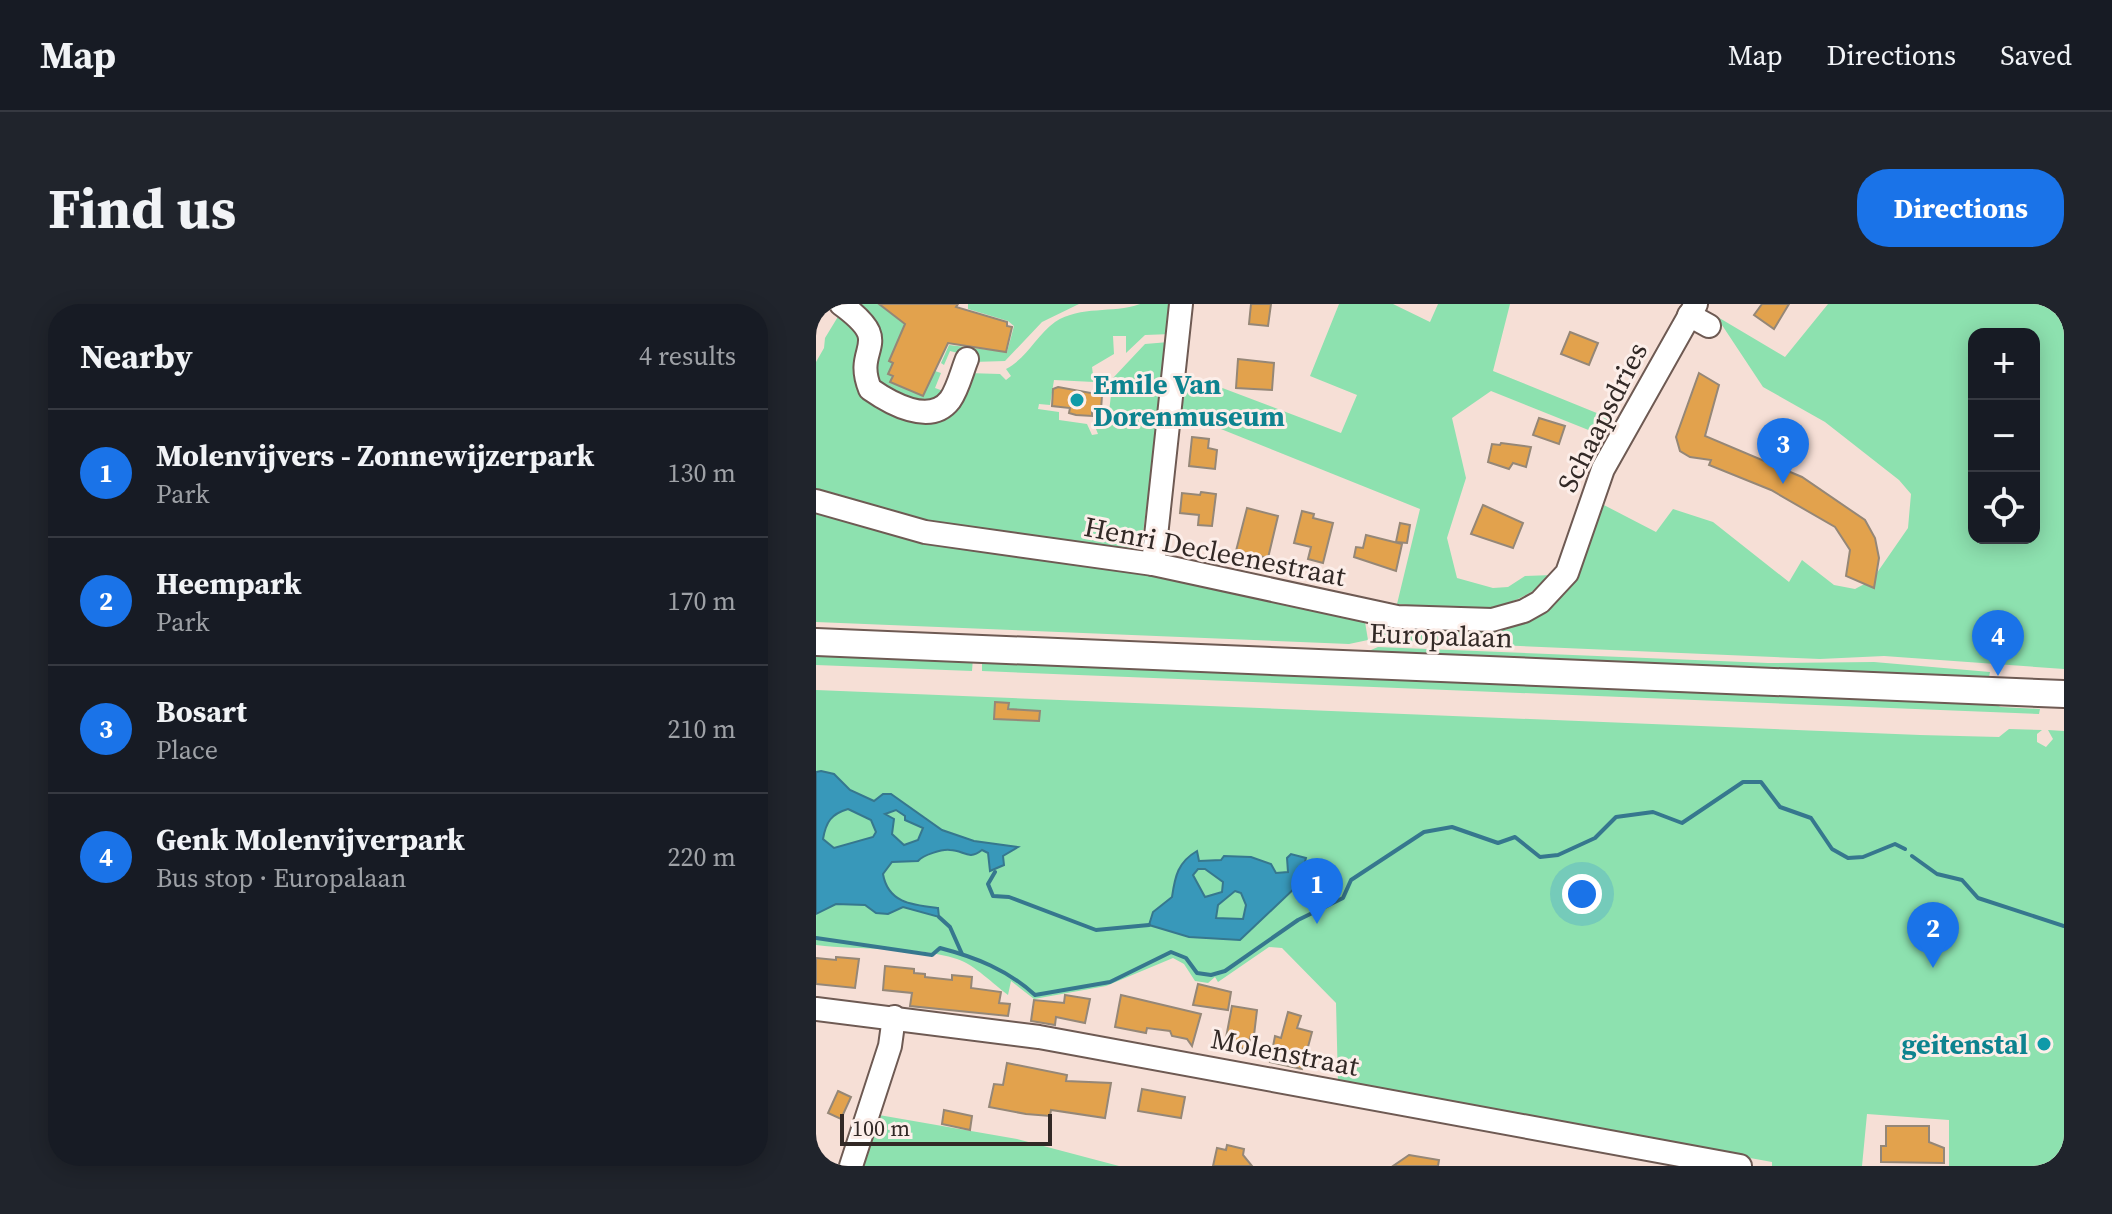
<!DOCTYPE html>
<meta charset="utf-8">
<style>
body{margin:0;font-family:"Source Serif 4",serif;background:#20242c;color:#f1f3f6}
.controls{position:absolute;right:24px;top:24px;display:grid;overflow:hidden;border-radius:16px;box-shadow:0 4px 20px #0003}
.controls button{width:72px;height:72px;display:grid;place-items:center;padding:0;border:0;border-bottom:2px solid #363941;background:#171b24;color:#f1f3f6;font:40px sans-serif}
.scale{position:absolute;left:24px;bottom:20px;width:212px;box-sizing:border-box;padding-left:8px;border:4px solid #322926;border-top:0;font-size:22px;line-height:28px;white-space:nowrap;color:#322926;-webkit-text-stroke:6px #fceee9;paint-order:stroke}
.you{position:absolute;left:766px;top:590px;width:28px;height:28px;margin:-20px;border:6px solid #fff;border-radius:50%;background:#1a73e8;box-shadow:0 0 0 12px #1a73e833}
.badge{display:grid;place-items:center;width:52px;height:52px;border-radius:50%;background:#1a73e8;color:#fff;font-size:26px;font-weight:700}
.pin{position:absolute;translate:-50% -66px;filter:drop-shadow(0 2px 4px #0008)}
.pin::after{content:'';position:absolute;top:42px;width:28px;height:24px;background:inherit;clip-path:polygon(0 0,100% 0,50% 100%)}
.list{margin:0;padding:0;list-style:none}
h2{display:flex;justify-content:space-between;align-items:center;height:104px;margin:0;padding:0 32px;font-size:34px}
h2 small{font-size:26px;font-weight:400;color:#9ea1a6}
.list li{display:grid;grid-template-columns:52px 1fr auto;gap:24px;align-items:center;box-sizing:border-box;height:128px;padding:0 32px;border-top:2px solid #363941}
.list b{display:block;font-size:30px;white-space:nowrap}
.list p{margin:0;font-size:26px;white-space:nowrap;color:#9ea1a6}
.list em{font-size:26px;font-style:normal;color:#9ea1a6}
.icon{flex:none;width:44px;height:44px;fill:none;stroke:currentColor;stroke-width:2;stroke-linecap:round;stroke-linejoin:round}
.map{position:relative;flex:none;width:1248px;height:862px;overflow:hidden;border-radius:32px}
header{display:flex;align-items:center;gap:48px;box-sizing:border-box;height:112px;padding:0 40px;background:#171b24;border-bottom:2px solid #363941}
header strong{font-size:38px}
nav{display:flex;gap:44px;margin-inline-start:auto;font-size:28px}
.intro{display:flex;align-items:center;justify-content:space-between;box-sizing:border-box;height:192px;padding:0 48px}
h1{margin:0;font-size:56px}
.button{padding:20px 36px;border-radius:32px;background:#1a73e8;color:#fff;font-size:28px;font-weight:700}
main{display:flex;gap:48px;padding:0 48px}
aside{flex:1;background:#171b24;border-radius:32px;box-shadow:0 4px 20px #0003}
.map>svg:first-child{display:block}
</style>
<header>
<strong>Map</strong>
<nav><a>Map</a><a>Directions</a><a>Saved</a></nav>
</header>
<div class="intro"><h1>Find us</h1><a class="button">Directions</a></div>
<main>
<aside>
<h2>Nearby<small>4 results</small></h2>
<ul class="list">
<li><span class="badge">1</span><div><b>Molenvijvers - Zonnewijzerpark</b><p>Park</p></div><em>130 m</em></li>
<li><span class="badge">2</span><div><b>Heempark</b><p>Park</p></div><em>170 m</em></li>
<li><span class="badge">3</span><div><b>Bosart</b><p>Place</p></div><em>210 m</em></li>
<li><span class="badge">4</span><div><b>Genk Molenvijverpark</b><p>Bus stop · Europalaan</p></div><em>220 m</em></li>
</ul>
</aside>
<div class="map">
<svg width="1248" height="862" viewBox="0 0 1248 862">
<rect width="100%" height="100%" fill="#f6dfd6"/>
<!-- green -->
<g fill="#8de1af" fill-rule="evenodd">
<polygon points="34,0 63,0 89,20 73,57 77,59 75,78 107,92 119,67 125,69 119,84 130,88 110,103 58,82"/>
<polygon points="152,0 263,0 226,18 189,57 157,58 158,53 134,47 128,61 125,59 133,41 191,48 198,22 192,17 152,5"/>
<path d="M 324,0 L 355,0 L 355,30 L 329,31 L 310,49 L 310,32 L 297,32 L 298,50 L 276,63 L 278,78 L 238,76 L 234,101 L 223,100 L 222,105 L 243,108 L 243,116 L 271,120 L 276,131 L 282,130 L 278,120 L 284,119 L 293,108 L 297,74 L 329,40 L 353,38 L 326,236 L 318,247 L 177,234 L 0,190 L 0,58 L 8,44 L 9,34 L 26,6 L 46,20 L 43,78 L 113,112 L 151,69 L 184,70 L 190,76 L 195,72 L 190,65 C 211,54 220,32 239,18 C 265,1 296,10 324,0 Z"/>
<path d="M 523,0 L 577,0 L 614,18 L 622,0 L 694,0 L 677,67 L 798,116 L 790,133 L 675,87 L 636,114 L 650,174 L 631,234 L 641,274 L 677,284 L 692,283 L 709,272 L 737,271 C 688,317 642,305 581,300 L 604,205 L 365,109 L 372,71 L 525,129 L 541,91 L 494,72 Z"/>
<path d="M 1012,0 L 1248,0 L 1248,365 L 1068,352 L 1004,355 L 564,336 L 558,326 L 558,316 L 642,325 L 757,276 L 771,247 L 784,199 L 840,228 L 857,205 L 897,218 L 973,278 L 986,256 L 1018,281 L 1039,285 L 1056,276 L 1092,224 L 1095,190 L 1083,176 L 1009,118 L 947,83 L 900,12 L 969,53 ZM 1158,30 L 1218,30 L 1218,234 L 1158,234 Z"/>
<polygon points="0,205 548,312 552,336 533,340 0,318"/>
<polygon points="562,343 952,359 1058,358 1174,368 1173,373 1162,379 548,349"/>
<polygon points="0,348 157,354 156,367 0,361"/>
<polygon points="166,354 1161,394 1185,403 1224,405 1223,410 166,367"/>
<path d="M 0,386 L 1104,431 L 1183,433 L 1193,425 L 1226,426 L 1221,430 L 1221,438 L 1230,443 L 1237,435 L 1232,426 L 1248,427 L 1248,862 L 1133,862 L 1133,816 L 1051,810 L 1046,862 L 956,862 L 956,858 L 522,779 L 520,699 L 466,644 L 453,643 L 402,678 L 399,673 L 392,679 L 379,677 L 368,660 L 357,654 L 290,682 L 218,695 L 195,677 L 192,691 C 177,680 159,661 141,655 C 97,641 46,647 0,641 Z"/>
<polygon points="63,811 201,835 303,862 47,862"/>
</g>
<!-- water -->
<g fill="#3898ba" stroke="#36778e" stroke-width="2" fill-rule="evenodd">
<path d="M 5,467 L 18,470 L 34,486 L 58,497 L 67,490 L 75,490 L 126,526 L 158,537 L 202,543 L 187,552 L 188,561 L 174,567 L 172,549 L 166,546 C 152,557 148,546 134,546 C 126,545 107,551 102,557 L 76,558 L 67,570 C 72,599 96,601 122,604 L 123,613 L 87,603 L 72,610 L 60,609 L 49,601 L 20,600 L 0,610 L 0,468 ZM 32,505 L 55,516 L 60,528 L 57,533 L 18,544 L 7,535 C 10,518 15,510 32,505 ZM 80,506 L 89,512 L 89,516 L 107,524 L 102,536 L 88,541 L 76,530 L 78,515 L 69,510 Z"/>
<path d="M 381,547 L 383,557 L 405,556 L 408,552 L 435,553 L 455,560 L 460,569 L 472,568 L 471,554 L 475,550 L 490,554 L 483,580 L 424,636 L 373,633 L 333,621 L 337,608 L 356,593 C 359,572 362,558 381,547 ZM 382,565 L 389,565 L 407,578 L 406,588 L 389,593 L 377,571 ZM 419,587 L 425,589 L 430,601 L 427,615 L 400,614 L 402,601 Z"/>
</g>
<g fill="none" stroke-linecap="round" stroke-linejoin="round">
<!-- stream -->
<g stroke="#36778e" stroke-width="4">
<polyline points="1096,552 1121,570 1146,576 1162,594 1248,622"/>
<polyline points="179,568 172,580 177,592 193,593 280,626 333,621"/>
<polyline points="123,613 134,623 146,650"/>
<path d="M 0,634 L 116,651 L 124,644 C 159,653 192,666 219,691 L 294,678 L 355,648 L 370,654 L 381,669 L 395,671 L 409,667 L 482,616 L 527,594 L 535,576 L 608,528 L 636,523 L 682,539 L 699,533 L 724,553 L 742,551 L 779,534 L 800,513 L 837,508 L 866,519 L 927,478 L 945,478 L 964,503 L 995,514 L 1016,545 L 1032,554 L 1047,553 L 1079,540 L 1089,545"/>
</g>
</g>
<!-- building -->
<g fill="#e2a24d" stroke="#958777" stroke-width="2">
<polygon points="63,0 142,0 140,3 191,18 191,22 196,23 190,48 132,39 107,92 74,78 77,72 72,70 77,59 73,57 89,20"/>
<polygon points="435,0 455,0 452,22 433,20"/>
<polygon points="946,0 973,0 958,25 938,11"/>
<polygon points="754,28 782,39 773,61 745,50"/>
<polygon points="422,55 458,59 456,86 420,84"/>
<polygon points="883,69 903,81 889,132 986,173 1049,216 1059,234 1063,254 1058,284 1030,272 1034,246 1019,223 955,186 893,161 895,156 874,153 864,147 860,133"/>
<polygon points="242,83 286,91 285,106 276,106 276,112 260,111 253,109 254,104 236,102 237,85"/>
<polygon points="723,114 749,122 743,140 717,131"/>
<polygon points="376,133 393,135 392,144 401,146 399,165 373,162"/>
<polygon points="685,139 715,143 710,163 697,159 693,165 672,158 676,140 684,141"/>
<polygon points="385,188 400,190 396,222 382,221 383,211 364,209 366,189 384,191"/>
<polygon points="667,201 707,219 697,244 655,230"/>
<polygon points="431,204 462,212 452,254 420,247"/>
<polygon points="486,207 498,210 497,214 517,219 507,259 492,255 495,243 478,239"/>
<polygon points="584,219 594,221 591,239 580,238"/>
<polygon points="550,231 586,240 580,267 538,253 540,243 547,244"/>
<polygon points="179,398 193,399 192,405 224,407 223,417 178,415"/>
<polygon points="20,653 43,655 39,684 0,680 0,654 20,656"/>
<polygon points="69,662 98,665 98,669 109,670 109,673 136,676 136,671 156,673 155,684 185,688 183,699 194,700 192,712 94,702 96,689 67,686"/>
<polygon points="382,680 415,688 412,706 377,701"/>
<polygon points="249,691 274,695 269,719 240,713 239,721 215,717 218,696 248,699"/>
<polygon points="305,691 385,710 376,742 371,735 356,732 354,727 331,724 330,729 299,723"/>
<polygon points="416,702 441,706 438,731 435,731 431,746 409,739"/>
<polygon points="472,708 485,712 481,724 496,728 486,765 454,758 459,732 465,734"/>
<polygon points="191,759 251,771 250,777 295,779 289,814 235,806 234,812 210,810 173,803 178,780 187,781"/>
<polygon points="326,785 369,793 365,814 322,807"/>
<polygon points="22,787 35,793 25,815 12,809"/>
<polygon points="128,806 156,812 154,826 126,820"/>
<polygon points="1070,822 1113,822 1113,838 1128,844 1128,859 1065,858 1065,842 1070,842"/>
<polygon points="411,841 428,845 427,851 436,862 397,862 401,844 410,846"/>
<polygon points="593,851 623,856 622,862 577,862"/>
</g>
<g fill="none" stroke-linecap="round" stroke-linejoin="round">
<defs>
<g id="minor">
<path d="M 25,0 C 81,41 36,41 54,85 C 74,99 114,122 134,96 C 142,85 146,67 151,55"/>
<polyline points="873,11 893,22"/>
<polyline points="0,197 109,228 337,260 581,313 676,316 708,307 724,298 751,269 787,165 880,0"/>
<polyline points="337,260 365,0"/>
<polyline points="0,705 223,733 924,862"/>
<polyline points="35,862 74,742 78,713"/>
</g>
<polyline id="major" points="0,338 1248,390"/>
</defs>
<!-- minor casing -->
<use href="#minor" stroke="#6e5a53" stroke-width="26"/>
<!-- major casing -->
<use href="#major" stroke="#6e5a53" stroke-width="30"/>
<!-- minor -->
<use href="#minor" stroke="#fff" stroke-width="22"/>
<!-- major -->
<use href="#major" stroke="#fff" stroke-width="26"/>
</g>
<!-- markers -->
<g fill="#0f9aa8" stroke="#fceee9" stroke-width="3">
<circle cx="261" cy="96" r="8"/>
<circle cx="1228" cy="740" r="8"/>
</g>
<g text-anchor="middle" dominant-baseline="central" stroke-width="6" stroke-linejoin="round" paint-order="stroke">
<!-- culture labels -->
<g font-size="28" font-weight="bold" fill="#0d838f" stroke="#fceee9" text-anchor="start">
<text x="277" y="80">Emile Van<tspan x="277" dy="32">Dorenmuseum</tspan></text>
<text x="1212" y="740" text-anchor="end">geitenstal</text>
</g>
<!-- street labels -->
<g font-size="28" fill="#322926" stroke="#fceee9">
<text transform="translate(786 113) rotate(-63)">Schaapsdries</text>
<text transform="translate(399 247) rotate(11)">Henri Decleenestraat</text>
<text transform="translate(625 331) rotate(2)">Europalaan</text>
<text transform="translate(469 748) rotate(11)">Molenstraat</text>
</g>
</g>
</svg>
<div class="controls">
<button>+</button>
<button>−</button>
<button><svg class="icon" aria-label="locate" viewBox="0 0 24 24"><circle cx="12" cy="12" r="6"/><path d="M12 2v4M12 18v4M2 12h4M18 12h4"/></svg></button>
</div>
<div class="scale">100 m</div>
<div class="you"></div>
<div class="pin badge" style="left:501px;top:620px">1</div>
<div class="pin badge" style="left:1117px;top:664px">2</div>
<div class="pin badge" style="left:967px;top:180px">3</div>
<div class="pin badge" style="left:1182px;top:372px">4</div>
</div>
</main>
